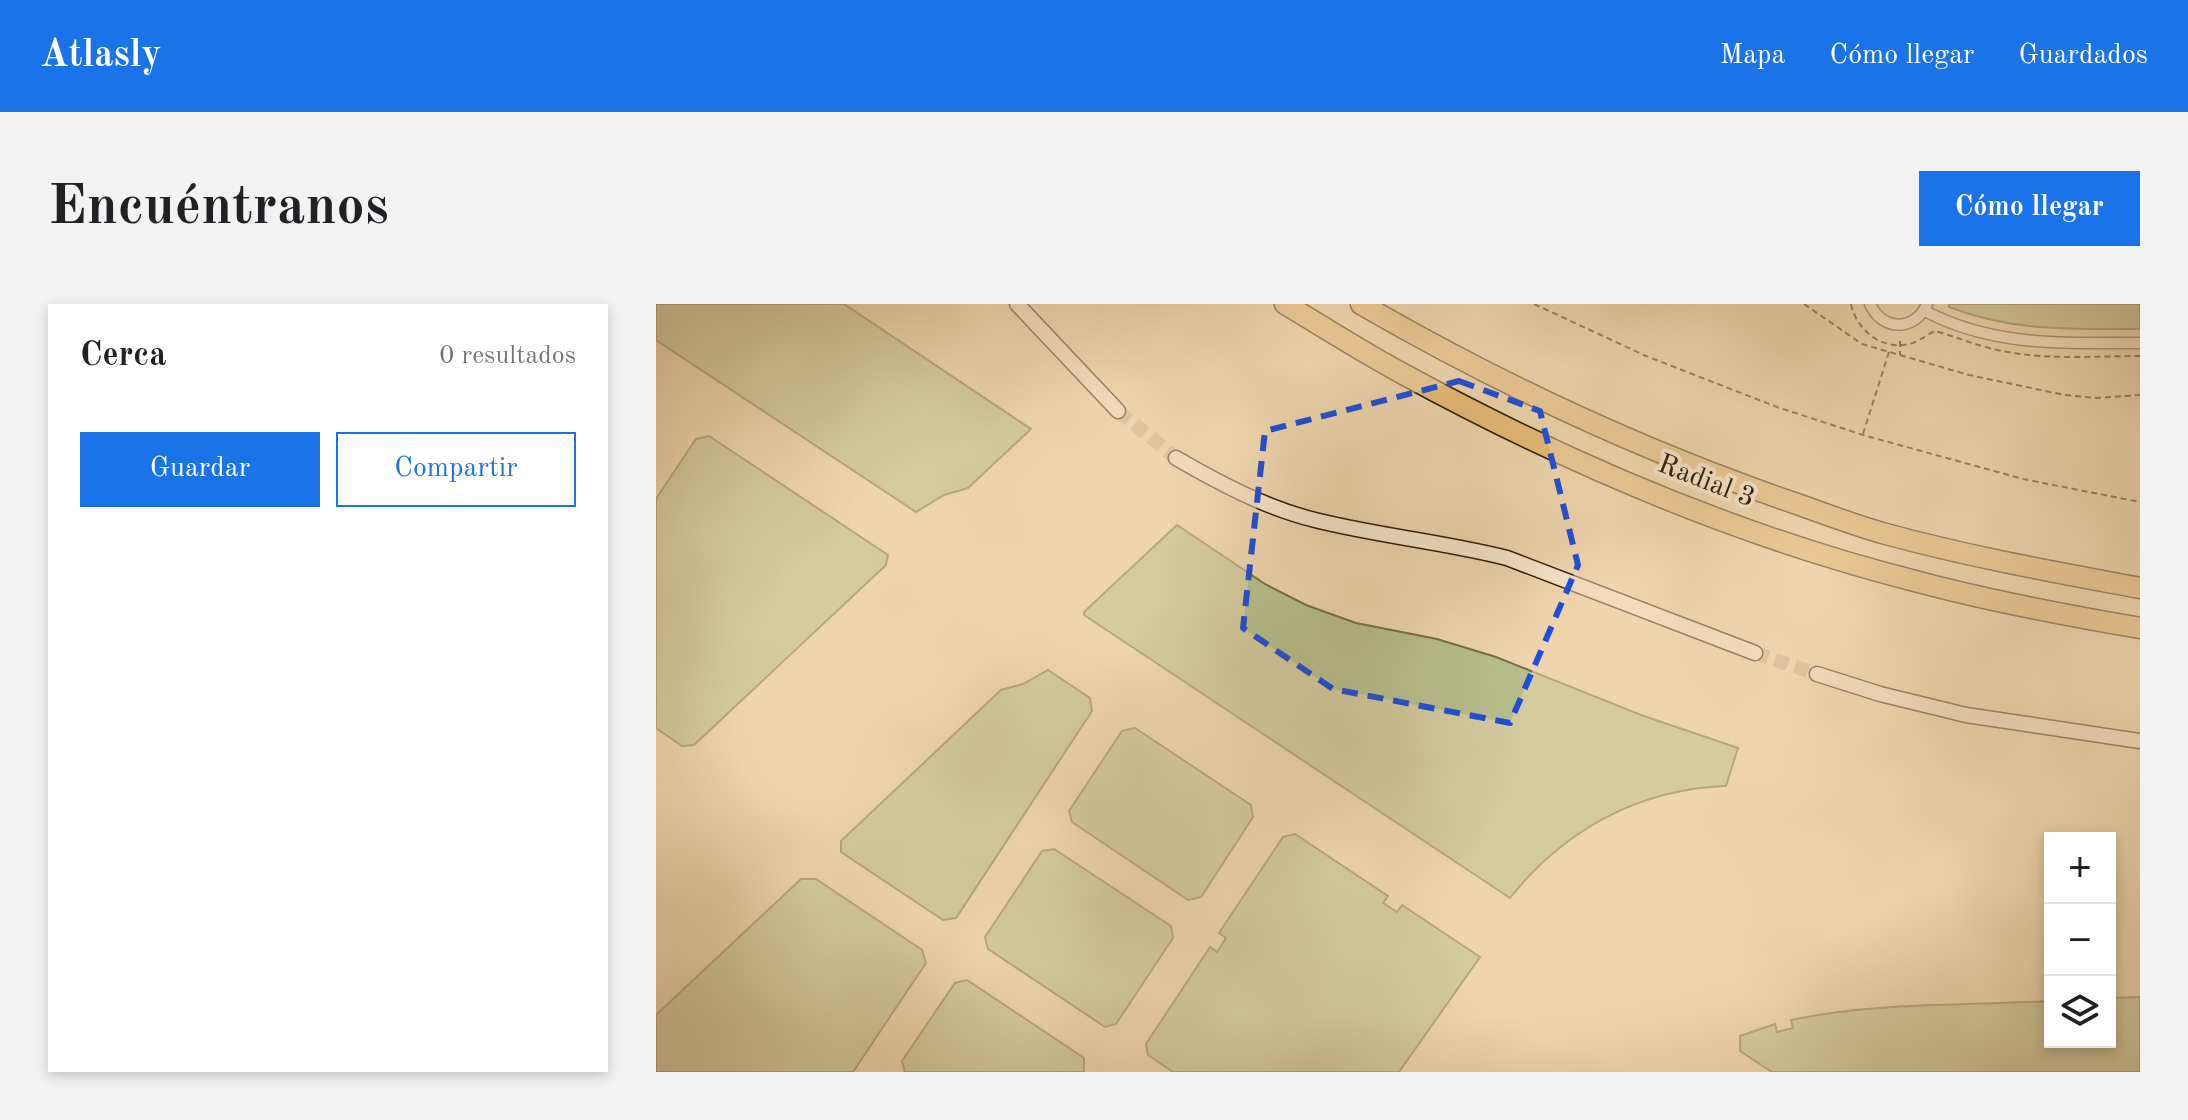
<!DOCTYPE html>
<html lang="es">
<meta charset="utf-8">
<style>
body{margin:0;font-family:"Old Standard TT",serif;background:#f2f2f2;color:#202124}
.controls{position:absolute;right:24px;bottom:24px;display:grid;overflow:hidden;border-radius:0px;box-shadow:0 4px 12px #0003}
.controls button{width:72px;height:72px;display:grid;place-items:center;padding:0;border:0;border-bottom:2px solid #e0e0e0;background:#fff;color:#202124;font:40px sans-serif}
.list{margin:0;padding:0;list-style:none}
h2{display:flex;justify-content:space-between;align-items:center;height:104px;margin:0;padding:0 32px;font-size:34px}
h2 small{font-size:26px;font-weight:400;color:#757577}
.actions{display:flex;gap:16px;padding:24px 32px}
.actions a{flex:1;padding:18px 0;border:2px solid #1a73e8;border-radius:0px;text-align:center;font-size:28px;color:#1a73e8}
.actions .main{background:#1a73e8;color:#fff}
.icon{flex:none;width:44px;height:44px;fill:none;stroke:currentColor;stroke-width:2;stroke-linecap:round;stroke-linejoin:round}
.map{position:relative;flex:none;width:1484px;height:768px;overflow:hidden;border-radius:0px}
header{display:flex;align-items:center;gap:48px;box-sizing:border-box;height:112px;padding:0 40px;background:#1a73e8;color:#fff}
header strong{font-size:38px}
nav{display:flex;gap:44px;margin-inline-start:auto;font-size:28px}
.intro{display:flex;align-items:center;justify-content:space-between;box-sizing:border-box;height:192px;padding:0 48px}
h1{margin:0;font-size:56px}
.button{padding:20px 36px;border-radius:0px;background:#1a73e8;color:#fff;font-size:28px;font-weight:700}
main{display:flex;gap:48px;padding:0 48px}
aside{flex:1;background:#fff;border-radius:0px;box-shadow:0 4px 12px #0003}
.map>svg:first-child{display:block}
</style>
<header>
<strong>Atlasly</strong>
<nav><a>Mapa</a><a>Cómo llegar</a><a>Guardados</a></nav>
</header>
<div class="intro"><h1>Encuéntranos</h1><a class="button">Cómo llegar</a></div>
<main>
<aside>
<h2>Cerca<small>0 resultados</small></h2>
<ul class="list">
</ul>
<div class="actions"><a class="main">Guardar</a><a>Compartir</a></div>
</aside>
<div class="map">
<svg width="1484" height="768" viewBox="0 0 1484 768">
<rect width="100%" height="100%" fill="#efd6ae"/>
<filter id="stains"><feTurbulence type="fractalNoise" baseFrequency=".0025" numOctaves="4"/><feColorMatrix values="0 0 0 0 .2 0 0 0 0 .09 0 0 0 0 .02 0 0 0 .5 -.17"/></filter>
<radialGradient id="worn" r=".72"><stop offset=".6" stop-color="#630" stop-opacity="0"/><stop offset="1" stop-color="#630" stop-opacity=".3"/></radialGradient>
<!-- green -->
<g fill="#b7be8c" stroke="#736e4a" stroke-width="2">
<polygon points="0,0 188,0 375,125 312,184 288,191 260,208 0,36"/>
<path d="M 1293,0 L 1484,0 L 1484,25 C 1416,25 1357,28 1293,3 Z"/>
<polygon points="53,132 232,251 230,261 38,441 26,442 0,424 0,195 40,135"/>
<path d="M 521,221 L 609,280 L 650,301 L 700,319 L 781,335 L 840,353 L 985,411 L 1082,444 L 1070,482 C 983,485 908,526 854,594 L 428,311 L 428,308 Z"/>
<polygon points="392,366 434,394 436,407 300,614 287,616 185,548 185,537 345,386 367,380"/>
<polygon points="479,424 595,501 597,513 545,593 532,596 416,518 413,507 466,427"/>
<polygon points="639,530 732,592 727,599 741,608 746,601 824,653 743,768 517,768 492,751 490,740 554,643 561,648 570,634 563,629 627,533"/>
<polygon points="398,545 515,622 517,634 460,720 449,723 332,645 329,633 386,547"/>
<polygon points="145,575 160,575 266,646 270,659 197,768 0,768 0,711"/>
<polygon points="311,676 428,754 428,768 249,768 246,757 299,679"/>
<path d="M 1484,693 L 1484,768 L 1116,768 L 1084,747 L 1084,732 L 1119,720 L 1121,728 L 1137,724 L 1135,716 C 1219,698 1308,702 1394,697 L 1394,738 L 1454,738 L 1454,694 Z"/>
</g>
<g fill="none" stroke-linecap="round" stroke-linejoin="round">
<!-- secondary-tunnel -->
<g stroke="#c9b18d" stroke-width="14" stroke-dasharray="14 7" stroke-linecap="butt">
<polyline points="462,107 520,154"/>
<polyline points="1099,349 1161,370"/>
</g>
<defs>
<g id="street">
<path d="M 1214,0 C 1226,27 1259,28 1271,0"/>
<path d="M 1269,7 C 1337,43 1409,39 1484,39"/>
</g>
<g id="secondary">
<polyline points="361,0 462,107"/>
<path d="M 520,154 C 563,179 610,204 659,216 C 723,232 788,238 851,254 L 1099,349"/>
<polyline points="1161,370 1224,390 1310,411 1484,437"/>
</g>
<g id="highway">
<path d="M 629,0 C 669,24 708,49 749,71 C 909,158 1082,232 1259,277 C 1333,297 1408,311 1484,324"/>
<path d="M 705,0 C 845,81 991,149 1144,201 C 1172,211 1201,222 1230,230 C 1314,253 1399,268 1484,284"/>
</g>
</defs>
<!-- street casing -->
<use href="#street" stroke="#5f4b32" stroke-width="13"/>
<!-- secondary casing -->
<use href="#secondary" stroke="#2f1d08" stroke-width="17"/>
<!-- highway casing -->
<use href="#highway" stroke="#2f1d08" stroke-width="23"/>
<!-- path -->
<g stroke="#2f1d08" stroke-width="2" stroke-dasharray="6 4" stroke-linecap="butt">
<polyline points="878,0 990,52 1121,103 1207,131 1367,175 1484,198"/>
<polyline points="1148,0 1206,40 1313,71 1409,91 1441,94 1484,91"/>
<path d="M 1195,0 C 1201,28 1228,48 1257,39 C 1265,36 1272,30 1279,27 C 1304,34 1326,44 1352,48 C 1395,56 1441,52 1484,52"/>
<polyline points="1244,37 1244,51"/>
<polyline points="1207,130 1233,48"/>
</g>
<!-- street -->
<use href="#street" stroke="#f5e4ca" stroke-width="10"/>
<!-- secondary -->
<use href="#secondary" stroke="#f5e4ca" stroke-width="14"/>
<!-- highway -->
<use href="#highway" stroke="#e8bb77" stroke-width="20"/>
</g>
<!-- marked area -->
<path d="M0 0H1484V768H0ZM 803,77 L 884,107 L 922,261 L 854,419 L 677,385 L 587,324 L 609,127 Z" fill="#efd6ae" fill-opacity=".55" fill-rule="evenodd"/>
<path fill="none" stroke="#1d4ed8" stroke-width="6" stroke-dasharray="16 10" stroke-linejoin="round" d="M 803,77 L 884,107 L 922,261 L 854,419 L 677,385 L 587,324 L 609,127 Z"/>
<g text-anchor="middle" dominant-baseline="central" stroke-width="8" stroke-linejoin="round" paint-order="stroke">
<!-- street labels -->
<g font-size="28" fill="#2f1d08" stroke="#f5e4ca">
<text transform="translate(1050 178) rotate(21)">Radial 3</text>
</g>
</g>
<rect width="100%" height="100%" filter="url(#stains)"/>
<rect width="100%" height="100%" fill="url(#worn)"/>
</svg>
<div class="controls">
<button>+</button>
<button>−</button>
<button><svg class="icon" aria-label="layers" viewBox="0 0 24 24"><path d="M12 4l9 5-9 5-9-5zM3 14l9 5 9-5"/></svg></button>
</div>
</div>
</main>
